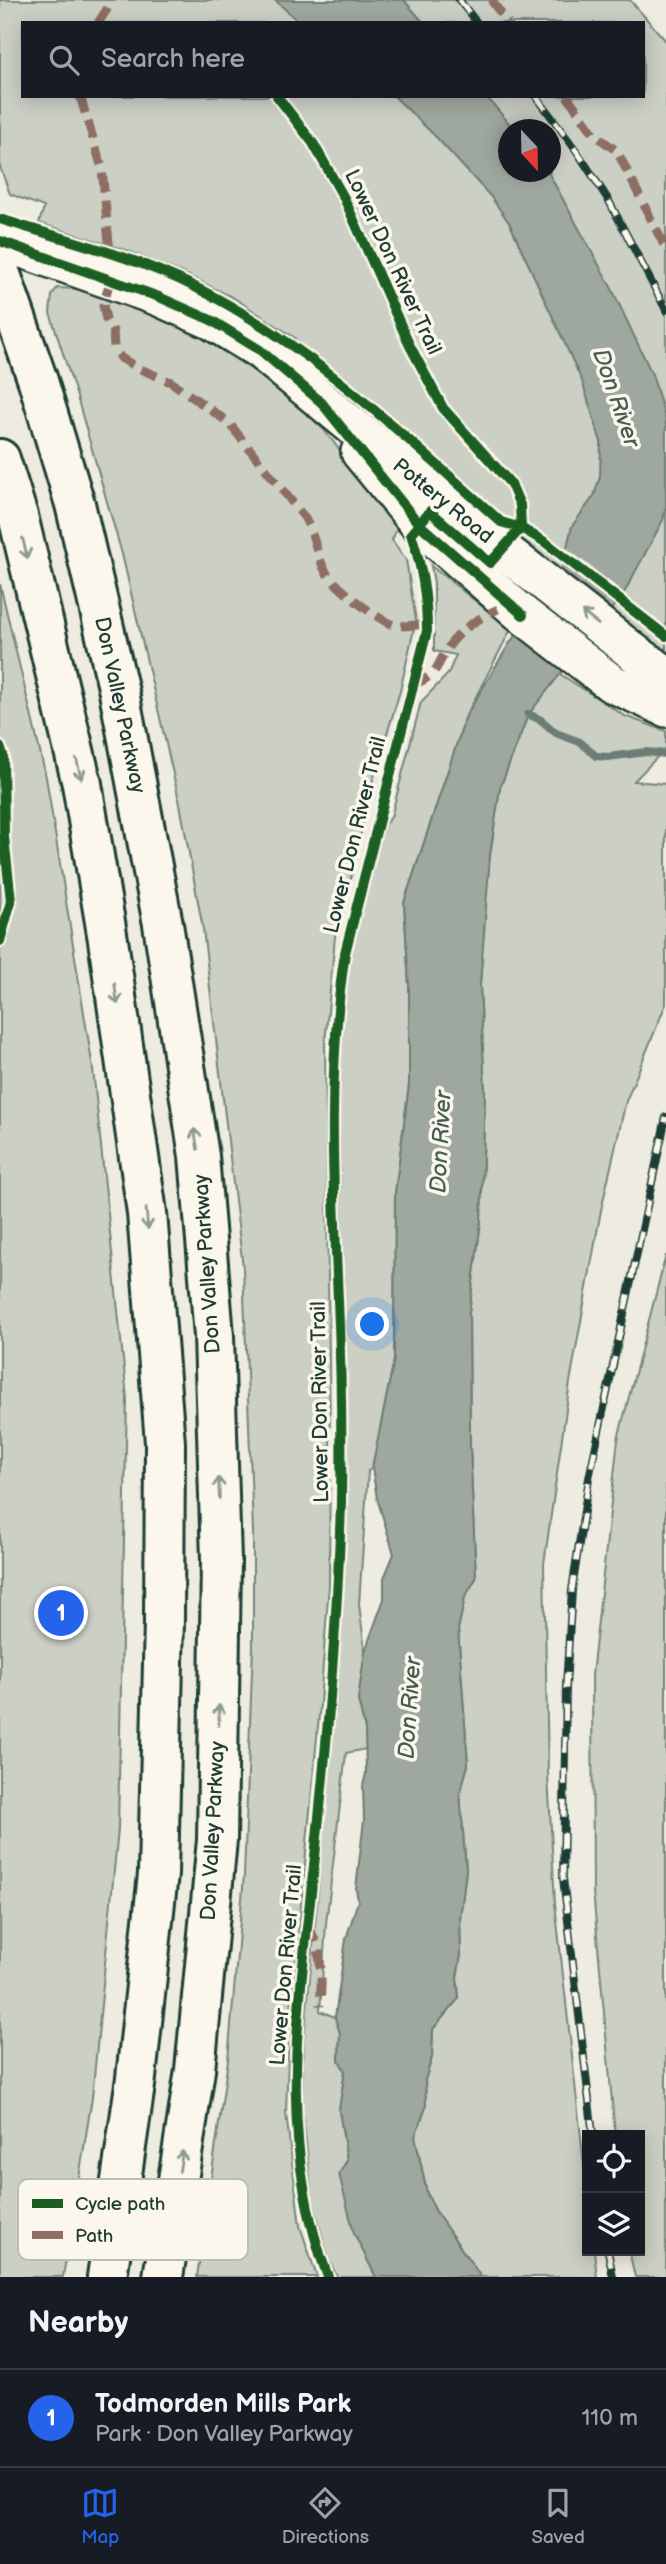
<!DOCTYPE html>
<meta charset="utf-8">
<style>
body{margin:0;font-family:"Balsamiq Sans",sans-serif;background:#20242c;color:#f1f3f6}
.controls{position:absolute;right:21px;bottom:21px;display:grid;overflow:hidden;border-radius:0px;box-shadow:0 4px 18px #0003}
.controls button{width:63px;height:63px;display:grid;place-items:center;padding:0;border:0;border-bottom:2px solid #363941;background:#171b24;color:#f1f3f6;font:35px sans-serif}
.compass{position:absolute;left:498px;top:119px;width:63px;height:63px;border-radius:50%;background:#171b24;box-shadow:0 4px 18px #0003;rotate:158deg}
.you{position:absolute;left:373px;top:1325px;width:24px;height:24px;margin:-18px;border:5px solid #fff;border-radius:50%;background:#1a73e8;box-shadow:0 0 0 10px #1a73e833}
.badge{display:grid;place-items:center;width:46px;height:46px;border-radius:50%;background:#2563eb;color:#fff;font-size:23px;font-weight:700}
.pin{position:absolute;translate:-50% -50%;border:4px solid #fff;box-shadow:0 2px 7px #0006}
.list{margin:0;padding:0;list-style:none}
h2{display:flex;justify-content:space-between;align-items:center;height:91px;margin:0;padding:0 28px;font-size:30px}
h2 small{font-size:23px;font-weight:400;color:#9ea1a6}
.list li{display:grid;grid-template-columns:46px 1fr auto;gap:21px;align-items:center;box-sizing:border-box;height:98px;padding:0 28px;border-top:2px solid #363941}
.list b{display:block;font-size:26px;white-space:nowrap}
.list p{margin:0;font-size:23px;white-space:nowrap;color:#9ea1a6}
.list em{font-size:23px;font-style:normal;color:#9ea1a6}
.icon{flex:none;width:38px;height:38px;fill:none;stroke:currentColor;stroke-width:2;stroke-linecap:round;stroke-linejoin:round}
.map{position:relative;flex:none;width:666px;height:2277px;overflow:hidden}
.search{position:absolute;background:#171b24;box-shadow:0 4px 18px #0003;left:21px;right:21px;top:21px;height:77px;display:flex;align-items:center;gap:18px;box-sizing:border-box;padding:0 24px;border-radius:0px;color:#9ea1a6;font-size:26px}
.sheet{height:189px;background:#171b24}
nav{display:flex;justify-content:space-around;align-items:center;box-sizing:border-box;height:98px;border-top:2px solid #363941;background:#171b24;font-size:19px;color:#9ea1a6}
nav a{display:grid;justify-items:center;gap:4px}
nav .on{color:#2563eb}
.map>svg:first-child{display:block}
</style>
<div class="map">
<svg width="666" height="2277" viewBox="0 0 666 2277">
<rect width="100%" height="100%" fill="#eeece1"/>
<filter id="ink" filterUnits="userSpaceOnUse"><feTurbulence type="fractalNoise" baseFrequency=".0143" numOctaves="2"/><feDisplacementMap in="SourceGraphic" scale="14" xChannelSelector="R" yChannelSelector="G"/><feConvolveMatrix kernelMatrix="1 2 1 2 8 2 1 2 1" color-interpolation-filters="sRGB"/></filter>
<g filter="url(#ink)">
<!-- green -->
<g fill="#cbcfc4" stroke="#75867c" stroke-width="2" fill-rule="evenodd">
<path d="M 0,0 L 630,0 L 666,41 L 666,659 L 494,529 L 304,359 L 295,338 L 234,298 L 185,274 L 126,250 L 39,223 L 44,207 L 10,194 L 0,167 ZM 23,23 L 643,23 L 643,96 L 23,96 ZM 508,130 L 550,130 L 550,172 L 508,172 Z"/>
<polygon points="57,288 80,289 130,302 190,330 285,391 324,430 363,480 400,521 392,540 406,560 416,620 400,691 371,787 345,905 336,926 325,1043 330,1440 329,1585 319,1716 289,2031 286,2113 300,2226 317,2277 197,2277 228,2060 244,1875 253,1647 253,1531 243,1268 203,929 180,804 122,554 77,397 50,313 52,295"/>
<polygon points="431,566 511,629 466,716 404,903 409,985 409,1085 395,1193 394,1360 372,1468 368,1471 359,1604 365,1651 358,1700 365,1729 366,1749 346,1753 326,1924 320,2011 335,2017 340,2033 339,2060 345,2071 339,2110 347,2160 354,2233 376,2277 337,2277 328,2258 312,2198 302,2105 304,2040 337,1695 348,1480 339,1121 341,1037 348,969 360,914 385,824 391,817 421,702 448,674 456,655 434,651 434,583"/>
<polygon points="0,584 46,777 93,1069 127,1398 118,1829 92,2098 63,2277 0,2277"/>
<polygon points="560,674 625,716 666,731 666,748 634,781 666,784 666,1004 626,1101 601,1210 570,1382 544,1564 548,1775 555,1903 587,2192 587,2251 594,2251 597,2277 481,2277 437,2214 427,2193 415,2136 426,2107 425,2080 432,2057 433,2029 459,1998 457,1977 461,1955 460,1919 466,1870 460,1793 468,1765 458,1629 465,1597 476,1578 470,1446 469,1312 481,1221 485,1093 480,985 484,917 490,855 500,788 528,715"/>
<polygon points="666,1255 666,2277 635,2277 629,2251 640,2251 640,2135 615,2135 593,1891 592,1675 618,1439"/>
</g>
<!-- water -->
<g fill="#9fa89f" stroke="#6c7d74" stroke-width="2">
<polygon points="275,0 404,0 424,23 300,23"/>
<polygon points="394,96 486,96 514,129 508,130 508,172 548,172 611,287 652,374 666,421 666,506 663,520 624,593 528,715 500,788 490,855 480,985 485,1093 481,1221 469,1312 470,1446 476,1578 465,1597 458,1629 468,1765 460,1793 466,1870 460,1919 461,1955 457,1977 459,1998 433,2029 432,2057 425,2080 426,2107 415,2136 427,2194 437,2214 481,2277 376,2277 354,2233 339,2174 347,2160 339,2110 345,2071 339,2060 340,2033 335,2017 346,1939 358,1901 356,1889 364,1820 363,1786 366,1773 365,1729 358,1700 365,1651 384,1599 384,1578 394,1554 377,1498 372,1468 394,1360 395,1193 409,1085 409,985 404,903 466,716 509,644 561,572 572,526 594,496 600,476 601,442 582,381 510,224 491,197 437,138"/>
</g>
<!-- pier -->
<polygon fill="#eeece1" points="564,546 627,595 617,607 560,564"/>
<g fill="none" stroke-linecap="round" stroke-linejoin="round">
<!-- stream -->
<polyline stroke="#6c7d74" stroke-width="8" points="528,714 541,720 556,733 580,742 596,756 608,757 646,752 666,754"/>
<defs>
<g id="tertiary">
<polyline points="0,241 159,297 211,320 260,350 502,549 636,654 666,675"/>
<polyline points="360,452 419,524 523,615 611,683 666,708"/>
</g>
<g id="motorway">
<polyline points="0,272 38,381 75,504 119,692 163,924 199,1156 214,1336 221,1560 217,1840 195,2070 163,2277"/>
<polyline points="0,459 18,516 82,784 108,940 147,1213 165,1443 164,1620 158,1874 136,2078 107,2277"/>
</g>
</defs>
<!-- tertiary casing -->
<use href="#tertiary" stroke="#1f3d34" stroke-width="42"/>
<!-- motorway casing -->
<use href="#motorway" stroke="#1f3d34" stroke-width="44"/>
<!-- tertiary -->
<use href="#tertiary" stroke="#fbf7ec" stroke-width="37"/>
<!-- motorway -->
<use href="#motorway" stroke="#fbf7ec" stroke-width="38"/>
<defs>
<g id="rail">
<polyline points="459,0 477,23"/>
<polyline points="536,96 578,153 609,201 666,310"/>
<polyline points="593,2135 563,1878 566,1686 572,1590 589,1478 666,1117"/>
<polyline points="608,2251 613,2277"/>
</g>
</defs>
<!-- rail casing -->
<use href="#rail" stroke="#1f3d34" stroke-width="8"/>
<!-- rail -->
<use href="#rail" stroke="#fbf7ec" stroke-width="5" stroke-dasharray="16" stroke-linecap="butt"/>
<!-- quiet -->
<g stroke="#8d6e63" stroke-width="9" stroke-dasharray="18 9" stroke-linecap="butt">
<polyline points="491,0 508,23"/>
<polyline points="98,23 113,0"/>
<polyline points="80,96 102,168 110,254"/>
<polyline points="567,96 595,135 617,151 666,249"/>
<path d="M 111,278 L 103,305 L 106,319 L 113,331 L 114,348 L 121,358 L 138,368 L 171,382 L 228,422 L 304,517 C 315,535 316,555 326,572 C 334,586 379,621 394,625 C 405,627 416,625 427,624"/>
<path d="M 412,685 C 442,674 435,664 452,642 C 464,627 481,617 498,609"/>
<path d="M 308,1926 C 323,1950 322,1978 320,2006"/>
</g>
<defs>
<g id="cycleway">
<polyline points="277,96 313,143 344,198 410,346 443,408 511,484 520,505 521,528"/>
<path d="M 0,219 C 65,240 134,256 195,287 C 311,345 405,437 501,522 L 521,528 L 545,542 L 666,636"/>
<polyline points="0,241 159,297 211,320 260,350 321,402 419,524 523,615"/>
<polyline points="0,747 3,755 4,837 11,901 0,941"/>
<path d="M 328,2277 C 274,2136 301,1992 316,1847 C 328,1732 338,1617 341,1501 C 342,1435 341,1366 338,1300 C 333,1184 327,1068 345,953 L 427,631 C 427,597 422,566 411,534 L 430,511 L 490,563 L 521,528"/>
</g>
</defs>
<!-- cycleway casing -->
<use href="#cycleway" stroke="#fbf7ec" stroke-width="15"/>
<!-- cycleway -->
<use href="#cycleway" stroke="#1b5e20" stroke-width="10"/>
</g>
<!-- one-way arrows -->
<defs><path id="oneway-shaft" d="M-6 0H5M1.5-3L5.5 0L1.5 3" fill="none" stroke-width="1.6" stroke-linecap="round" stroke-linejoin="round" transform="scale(1.75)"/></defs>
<g stroke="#8d9a90">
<use href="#oneway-shaft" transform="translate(25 548) rotate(76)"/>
<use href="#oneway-shaft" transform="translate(590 618) rotate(-142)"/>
<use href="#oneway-shaft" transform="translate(79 769) rotate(76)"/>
<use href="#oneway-shaft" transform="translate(116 994) rotate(82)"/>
<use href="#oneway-shaft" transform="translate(196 1139) rotate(-99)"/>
<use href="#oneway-shaft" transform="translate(147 1219) rotate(85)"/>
<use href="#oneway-shaft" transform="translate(219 1488) rotate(-92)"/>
<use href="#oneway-shaft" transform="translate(219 1715) rotate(-89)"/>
<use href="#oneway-shaft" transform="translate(181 2161) rotate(-81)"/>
</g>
</g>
<g text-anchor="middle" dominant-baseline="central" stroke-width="7" stroke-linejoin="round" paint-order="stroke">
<!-- street labels -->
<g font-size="21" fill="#1f3d34" stroke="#fbf7ec">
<text transform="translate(393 262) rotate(65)">Lower Don River Trail</text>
<text transform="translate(443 501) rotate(39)">Pottery Road</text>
<text transform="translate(120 705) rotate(78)">Don Valley Parkway</text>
<text transform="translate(355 835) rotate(-76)">Lower Don River Trail</text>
<text transform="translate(207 1264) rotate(-94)">Don Valley Parkway</text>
<text transform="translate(320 1402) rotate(-91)">Lower Don River Trail</text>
<text transform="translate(213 1831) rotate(-87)">Don Valley Parkway</text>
<text transform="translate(286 1965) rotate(-85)">Lower Don River Trail</text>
</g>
<!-- water labels -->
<g font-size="23" font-style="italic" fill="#455d54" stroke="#fbf7ec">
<text transform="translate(616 398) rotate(71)">Don River</text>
<text transform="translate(441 1142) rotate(-87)">Don River</text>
<text transform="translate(410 1708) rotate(-86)">Don River</text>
</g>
</g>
<!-- legend -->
<rect x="18" y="2179" width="230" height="81" rx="10" fill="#fbf7ec" stroke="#b9bfb5" stroke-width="2"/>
<rect x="32" y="2199" width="31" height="9" fill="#1b5e20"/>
<rect x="32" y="2231" width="31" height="8" fill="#8d6e63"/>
<g font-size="19" fill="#1f3d34">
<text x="75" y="2210">Cycle path</text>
<text x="75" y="2242">Path</text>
</g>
</svg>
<div class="controls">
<button><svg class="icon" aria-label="locate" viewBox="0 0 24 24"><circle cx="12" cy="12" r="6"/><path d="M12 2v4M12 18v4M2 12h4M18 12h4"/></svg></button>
<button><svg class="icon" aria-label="layers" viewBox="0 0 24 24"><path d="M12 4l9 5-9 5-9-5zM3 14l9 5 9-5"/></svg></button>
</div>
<svg class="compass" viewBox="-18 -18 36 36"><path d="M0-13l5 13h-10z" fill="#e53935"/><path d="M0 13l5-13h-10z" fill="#9ea1a6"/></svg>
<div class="you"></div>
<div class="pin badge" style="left:61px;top:1613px">1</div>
<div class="search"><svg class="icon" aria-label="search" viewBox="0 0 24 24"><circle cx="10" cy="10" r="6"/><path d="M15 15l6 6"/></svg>Search here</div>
</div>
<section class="sheet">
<h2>Nearby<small></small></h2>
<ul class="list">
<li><span class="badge">1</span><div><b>Todmorden Mills Park</b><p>Park · Don Valley Parkway</p></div><em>110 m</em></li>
</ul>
</section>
<nav>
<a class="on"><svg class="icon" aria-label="map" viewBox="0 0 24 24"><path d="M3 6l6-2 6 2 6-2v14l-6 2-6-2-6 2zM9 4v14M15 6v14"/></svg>Map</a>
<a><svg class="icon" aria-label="directions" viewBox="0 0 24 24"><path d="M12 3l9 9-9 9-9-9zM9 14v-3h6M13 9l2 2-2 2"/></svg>Directions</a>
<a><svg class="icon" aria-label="saved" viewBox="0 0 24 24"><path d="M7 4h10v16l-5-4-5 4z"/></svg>Saved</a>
</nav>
